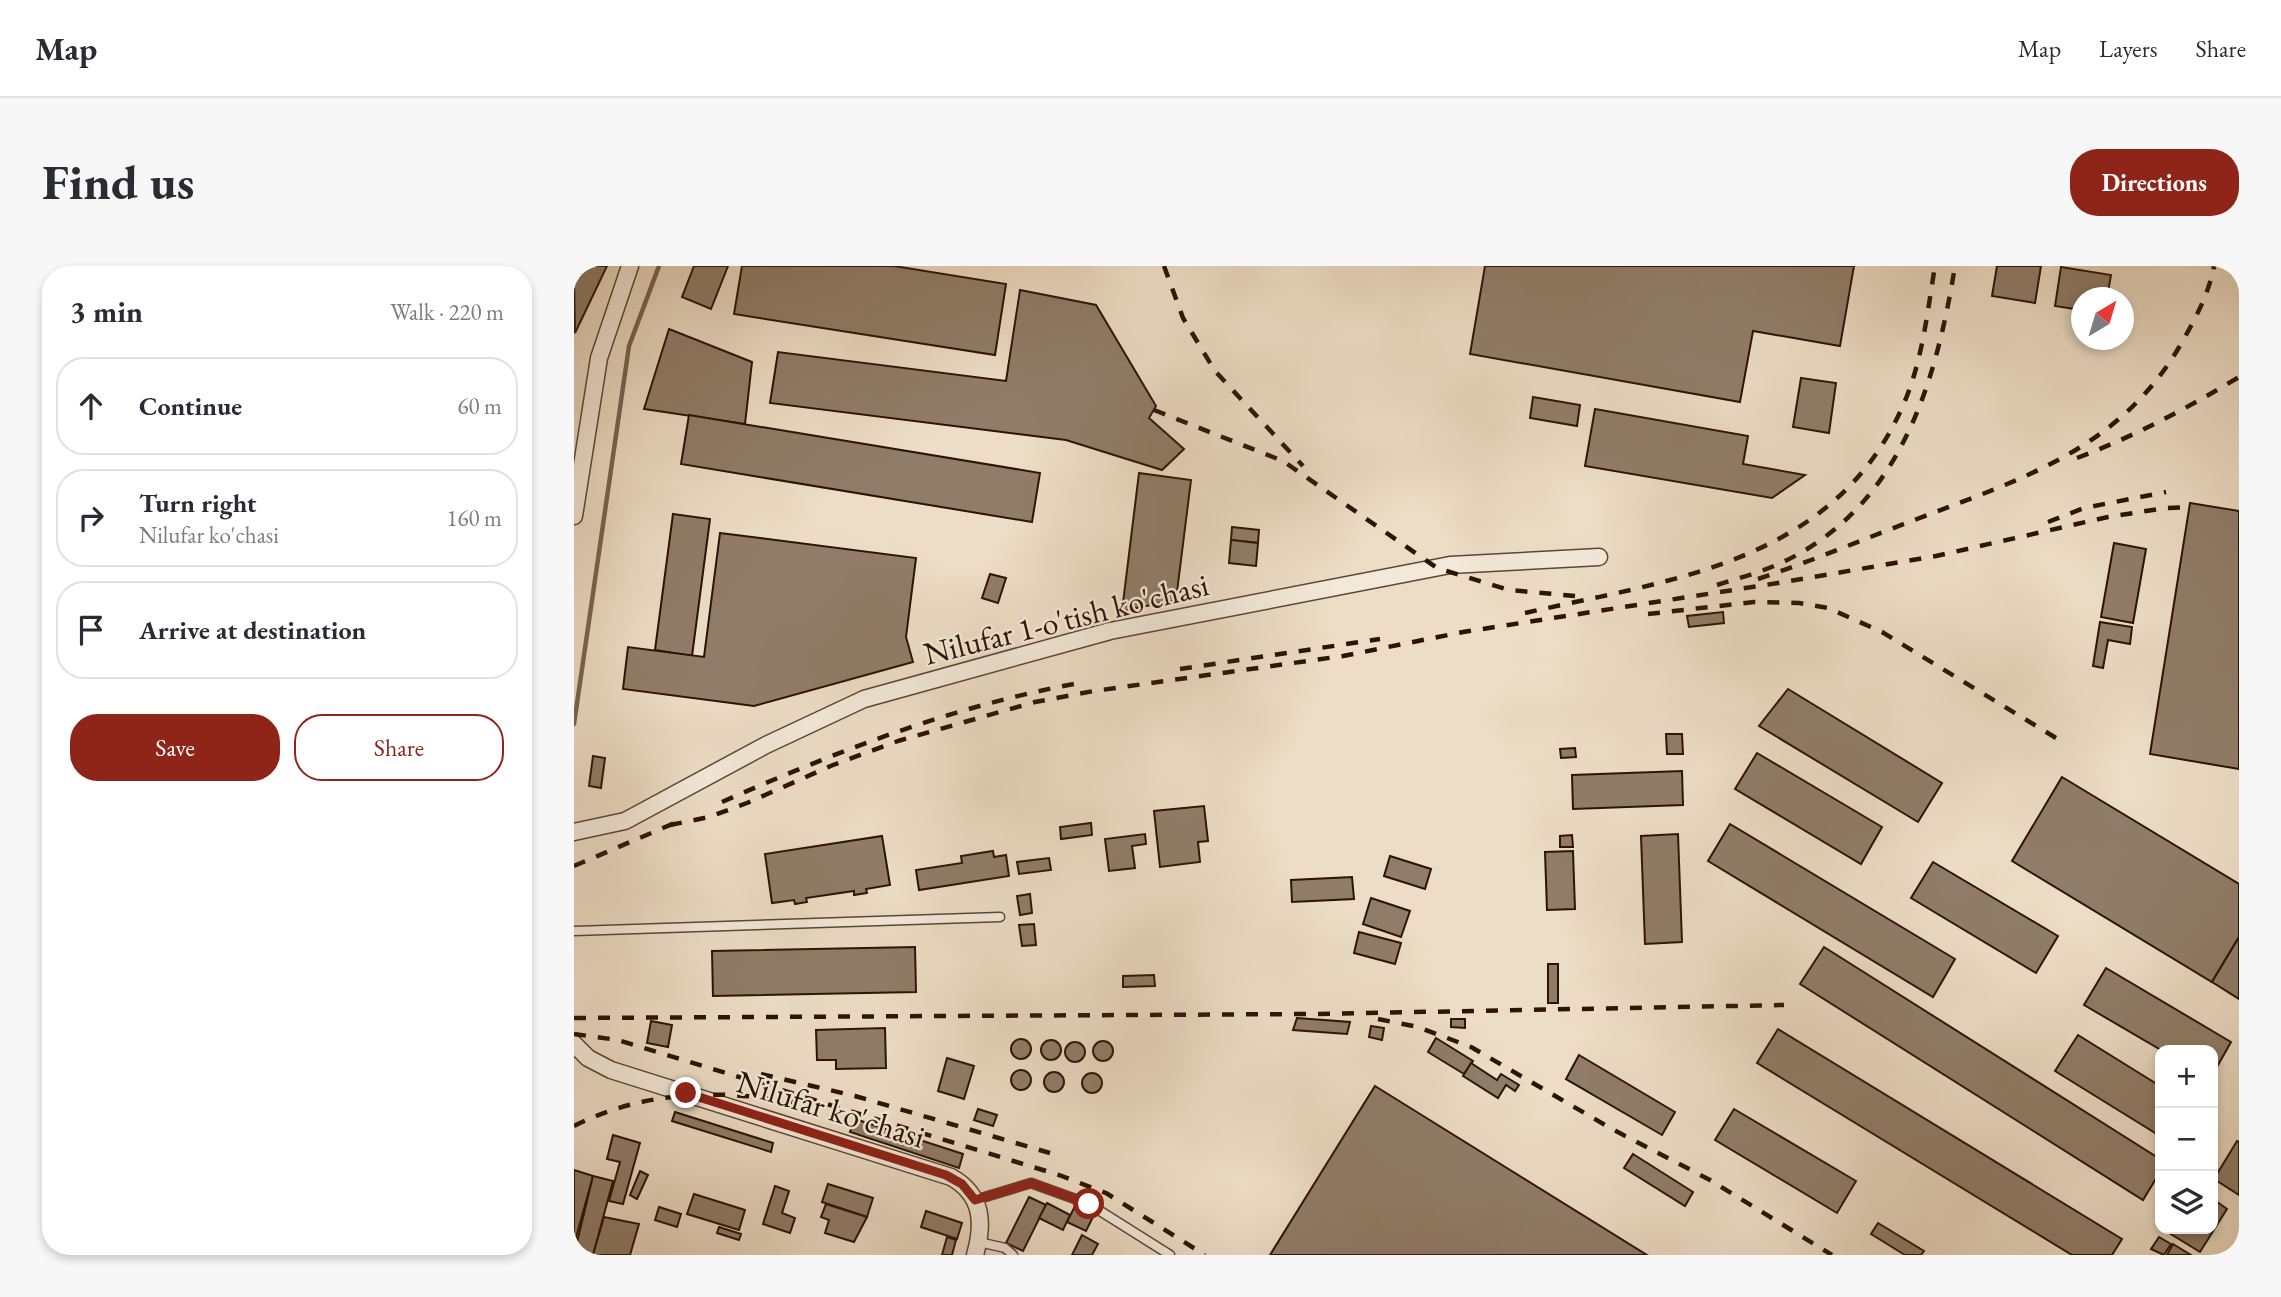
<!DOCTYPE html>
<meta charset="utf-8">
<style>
body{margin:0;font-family:"EB Garamond",serif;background:#f7f7f7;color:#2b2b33}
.controls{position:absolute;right:21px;bottom:21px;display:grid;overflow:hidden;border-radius:14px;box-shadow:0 4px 10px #0003}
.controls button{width:63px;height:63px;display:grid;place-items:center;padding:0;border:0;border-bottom:2px solid #e1e1e2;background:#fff;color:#2b2b33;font:35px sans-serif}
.compass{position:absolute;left:1497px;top:21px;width:63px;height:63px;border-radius:50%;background:#fff;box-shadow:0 4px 10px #0003;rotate:38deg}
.stop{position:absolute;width:21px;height:21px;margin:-16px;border:5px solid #8f2418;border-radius:50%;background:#fff}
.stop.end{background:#8f2418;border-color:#fff;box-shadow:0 2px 7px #0008}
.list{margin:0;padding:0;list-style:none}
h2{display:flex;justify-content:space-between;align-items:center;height:91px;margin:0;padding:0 28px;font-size:30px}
h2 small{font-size:23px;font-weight:400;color:#7c7c81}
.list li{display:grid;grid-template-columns:46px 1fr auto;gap:21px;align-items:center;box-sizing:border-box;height:98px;margin:0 14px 14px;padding:0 14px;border:2px solid #e1e1e2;border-radius:28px}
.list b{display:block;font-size:26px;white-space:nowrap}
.list p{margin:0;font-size:23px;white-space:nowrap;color:#7c7c81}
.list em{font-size:23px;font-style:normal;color:#7c7c81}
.actions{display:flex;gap:14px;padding:21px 28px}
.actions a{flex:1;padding:16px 0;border:2px solid #8f2418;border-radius:28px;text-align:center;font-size:24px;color:#8f2418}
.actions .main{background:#8f2418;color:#fff}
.icon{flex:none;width:38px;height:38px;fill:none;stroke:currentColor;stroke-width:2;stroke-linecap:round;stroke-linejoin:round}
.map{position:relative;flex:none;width:1665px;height:989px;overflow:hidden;border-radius:28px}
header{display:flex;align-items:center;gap:42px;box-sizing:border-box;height:98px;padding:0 35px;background:#fff;border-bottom:2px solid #e1e1e2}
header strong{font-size:33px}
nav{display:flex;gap:38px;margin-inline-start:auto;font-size:24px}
.intro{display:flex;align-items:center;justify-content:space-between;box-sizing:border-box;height:168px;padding:0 42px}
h1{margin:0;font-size:49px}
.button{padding:18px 32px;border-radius:28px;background:#8f2418;color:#fff;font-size:24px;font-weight:700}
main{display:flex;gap:42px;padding:0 42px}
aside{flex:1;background:#fff;border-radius:28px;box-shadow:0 4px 10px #0003}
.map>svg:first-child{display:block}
</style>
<header>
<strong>Map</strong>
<nav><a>Map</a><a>Layers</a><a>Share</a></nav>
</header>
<div class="intro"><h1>Find us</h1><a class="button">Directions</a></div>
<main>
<aside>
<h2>3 min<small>Walk · 220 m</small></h2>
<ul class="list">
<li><svg class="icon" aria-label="ahead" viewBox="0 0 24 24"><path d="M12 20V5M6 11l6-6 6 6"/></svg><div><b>Continue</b></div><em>60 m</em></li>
<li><svg class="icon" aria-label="right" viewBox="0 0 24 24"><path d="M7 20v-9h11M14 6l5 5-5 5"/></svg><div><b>Turn right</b><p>Nilufar ko'chasi</p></div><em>160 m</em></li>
<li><svg class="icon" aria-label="arrive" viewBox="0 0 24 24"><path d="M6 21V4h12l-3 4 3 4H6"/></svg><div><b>Arrive at destination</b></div></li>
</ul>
<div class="actions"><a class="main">Save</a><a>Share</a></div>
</aside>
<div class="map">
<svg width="1665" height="989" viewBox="0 0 1665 989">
<rect width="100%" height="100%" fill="#edddc6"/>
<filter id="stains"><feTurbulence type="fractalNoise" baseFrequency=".00286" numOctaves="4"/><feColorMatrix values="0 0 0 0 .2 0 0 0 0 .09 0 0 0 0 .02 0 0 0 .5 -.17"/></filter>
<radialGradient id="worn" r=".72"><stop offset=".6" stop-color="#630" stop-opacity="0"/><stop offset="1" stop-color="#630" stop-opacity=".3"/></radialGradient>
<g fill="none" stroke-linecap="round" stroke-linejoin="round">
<!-- stream -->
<polyline stroke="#786451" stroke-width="4.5" points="0,458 55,80 85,0"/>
</g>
<!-- building -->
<g fill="#907d69" stroke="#2b1404" stroke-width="2">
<polygon points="3,0 33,0 1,67 0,7"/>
<polygon points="120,0 154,0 137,43 108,31"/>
<polygon points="168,0 320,0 432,18 421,89 160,48"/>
<polygon points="911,0 1280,0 1266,80 1179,65 1166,136 896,88"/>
<polygon points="1423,0 1467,0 1461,37 1418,30"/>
<polygon points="1487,1 1537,9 1533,32 1507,32 1507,44 1481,40"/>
<polygon points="446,24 522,39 582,140 575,152 610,183 588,204 492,174 196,137 204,86 432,115"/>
<polygon points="95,63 178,96 171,158 70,143"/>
<polygon points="1227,112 1262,117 1255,167 1219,161"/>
<polygon points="959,131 1006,139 1003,160 956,152"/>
<polygon points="1021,143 1174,170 1169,198 1231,209 1198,232 1011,200"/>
<polygon points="115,149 466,207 458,256 107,198"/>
<polygon points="565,207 617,214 602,334 548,345"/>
<polygon points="1616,237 1665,245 1665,503 1576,488"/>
<polygon points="99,248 136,253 118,390 81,384"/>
<polygon points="658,261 685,264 684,277 657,274"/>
<polygon points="146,267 342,292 332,371 339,396 180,440 49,423 54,381 130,391"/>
<polygon points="657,274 684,277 682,300 655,297"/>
<polygon points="1540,277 1572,283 1559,357 1527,351"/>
<polygon points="416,308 432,312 424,337 408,332"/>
<polygon points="1149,346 1150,357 1115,361 1113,350"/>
<polygon points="1526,356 1558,361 1556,378 1534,374 1529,402 1519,400"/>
<polygon points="1214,423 1368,517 1344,556 1185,460"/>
<polygon points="1092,468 1108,468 1109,488 1093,488"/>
<polygon points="1001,482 1002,491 987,492 986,483"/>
<polygon points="1183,487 1308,561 1287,598 1161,523"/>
<polygon points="19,490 31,492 27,522 15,520"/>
<polygon points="1108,505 1109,539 999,543 998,509"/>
<polygon points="1488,511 1665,618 1665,671 1638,716 1438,595"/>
<polygon points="630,540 634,575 624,576 626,596 586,601 580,545"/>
<polygon points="517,557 518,569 487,573 486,561"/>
<polygon points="1156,558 1381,693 1359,731 1134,595"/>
<polygon points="571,568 572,578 558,580 561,602 535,605 531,573"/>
<polygon points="1104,568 1108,676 1071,678 1067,570"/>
<polygon points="998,569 999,581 986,581 986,570"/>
<polygon points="308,570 316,619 292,623 293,627 280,629 280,625 232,632 233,636 221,638 220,634 198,637 191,588"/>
<polygon points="419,585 420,591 432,589 435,610 345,624 342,604 388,597 387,590"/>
<polygon points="999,585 1001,643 973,644 971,586"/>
<polygon points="816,590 857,603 851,623 810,610"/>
<polygon points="475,592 477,604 445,608 443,596"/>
<polygon points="1359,596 1484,670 1462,707 1337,632"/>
<polygon points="778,611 780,633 718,636 717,614"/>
<polygon points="456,628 458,647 446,649 443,630"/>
<polygon points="797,632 836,645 827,671 789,658"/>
<polygon points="460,658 462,679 448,680 445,659"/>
<polygon points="785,666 827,677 821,698 780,687"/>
<polygon points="1665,671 1665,733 1638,716"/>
<polygon points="341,681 342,726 139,730 138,685"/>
<polygon points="1250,681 1586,893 1586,906 1569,934 1226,718"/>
<rect x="974" y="698" width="10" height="39"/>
<polygon points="1532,702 1657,776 1639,808 1639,784 1587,784 1510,739"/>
<polygon points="580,709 581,720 549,721 549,710"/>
<polygon points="723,752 776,756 773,768 719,764"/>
<polygon points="877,753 891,753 891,762 877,761"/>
<polygon points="77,755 98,759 94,781 73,777"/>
<polygon points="797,760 810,762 808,774 795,771"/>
<polygon points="311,762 312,802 262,803 262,794 243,794 242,764"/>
<polygon points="1204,763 1548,973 1538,989 1498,989 1183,797"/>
<polygon points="1504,769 1586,820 1586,870 1481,805"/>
<polygon points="862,772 899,795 890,808 854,786"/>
<circle cx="447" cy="783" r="10"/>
<circle cx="477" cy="784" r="10"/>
<circle cx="529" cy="785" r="10"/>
<circle cx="501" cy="786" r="10"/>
<polygon points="1005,789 1101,846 1088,869 992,813"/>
<polygon points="373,792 400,800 390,833 364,825"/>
<polygon points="897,797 923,814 927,808 945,819 941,825 932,819 924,832 889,810"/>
<circle cx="447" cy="814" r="10"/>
<circle cx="480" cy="816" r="10"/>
<circle cx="518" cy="817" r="10"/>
<polygon points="801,820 1073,989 696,989"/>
<polygon points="404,843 423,849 419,860 400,854"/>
<polygon points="1160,843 1282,915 1263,947 1141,874"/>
<polygon points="101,846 199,877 197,886 98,855"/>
<polygon points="281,853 389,888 385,902 276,866"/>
<polygon points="39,869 66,877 49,938 35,935 46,896 33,893"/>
<polygon points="1663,875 1665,876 1665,929 1640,913"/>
<polygon points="1059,888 1119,926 1111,940 1050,902"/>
<polygon points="0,904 19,910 0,979"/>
<polygon points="66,905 74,909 63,933 56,929"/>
<polygon points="19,910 39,915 19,989 0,989"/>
<polygon points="254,918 299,932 293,951 248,936"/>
<polygon points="201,920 215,925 208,947 221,952 216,967 189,958"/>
<polygon points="120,928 171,944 165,964 113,948"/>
<polygon points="455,931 472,939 449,985 432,977"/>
<polygon points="1639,933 1653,943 1626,986 1595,967 1597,963 1639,963"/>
<polygon points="473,937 496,949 489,964 465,952"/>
<polygon points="252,938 293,951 280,976 251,967 255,954 247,951"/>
<polygon points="85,941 107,948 103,961 81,954"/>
<polygon points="500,942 519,951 512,965 493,956"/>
<polygon points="352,945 388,957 383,973 347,961"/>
<polygon points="30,951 65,958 56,989 19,989"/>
<polygon points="1304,957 1350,985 1347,989 1331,989 1297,968"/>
<polygon points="145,961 167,968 165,974 143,967"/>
<polygon points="508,969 524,978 518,989 498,989"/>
<polygon points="373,971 382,974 378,989 368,989"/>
<polygon points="1585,971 1597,978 1590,989 1577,983"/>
<polygon points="1599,978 1617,989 1593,989"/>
</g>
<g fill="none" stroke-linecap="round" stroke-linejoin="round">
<defs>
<g id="service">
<polyline points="0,665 426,651"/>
<polyline points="401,934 457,917 515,938 596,989"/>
<polyline points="405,976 431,982 439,989"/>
</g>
<g id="minor">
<polyline points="0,250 25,92 56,0"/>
<polyline points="0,566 51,555 192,479 290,433 536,365 876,299 1025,291"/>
<path d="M 0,778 L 14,792 L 37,804 L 377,911 C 409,929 410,957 401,989"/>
</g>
</defs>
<!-- service casing -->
<use href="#service" stroke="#5c4634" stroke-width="11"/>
<!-- minor casing -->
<use href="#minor" stroke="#5c4634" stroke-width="19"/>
<!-- service -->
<use href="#service" stroke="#f3e9da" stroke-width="8"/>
<!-- minor -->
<use href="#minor" stroke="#f3e9da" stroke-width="16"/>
<!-- rail -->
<g stroke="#2b1404" stroke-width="4.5" stroke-dasharray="12 12" stroke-linecap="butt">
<polyline points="590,0 609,52 641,105 729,200"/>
<polyline points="580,144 709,195 863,302 935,324 1001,330"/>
<path d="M 1503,192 C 1561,170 1612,143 1665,111"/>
<polyline points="1474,256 1510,242 1592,226"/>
<path d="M 1184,313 C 1238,295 1290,273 1343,253 C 1450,212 1546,183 1607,78 C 1621,53 1635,28 1640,0"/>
<path d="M 1143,319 C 1165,312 1188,306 1209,296 C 1326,241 1362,117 1381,0"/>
<path d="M 951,347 C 1096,314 1257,297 1327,144 C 1348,99 1353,48 1361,0"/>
<polyline points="1074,348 1180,336 1225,337 1254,342 1308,366 1482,472"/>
<polyline points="606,403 806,373"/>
<path d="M 148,536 C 264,485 379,440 505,417"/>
<polyline points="96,559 135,551 173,537 259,499 324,475 461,436 520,425 769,390 889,366 1204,317 1362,290 1534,251 1591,242 1615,241"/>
<polyline points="0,600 103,556"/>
<polyline points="0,752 741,748 1210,739"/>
<polyline points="804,753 844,761 897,781 1038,863 1136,914 1258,989"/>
<polyline points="0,768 44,774 485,909 532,927 631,989"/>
<polyline points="187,808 281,830 476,887"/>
<path d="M 0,860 C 71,824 148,823 224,837"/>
</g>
</g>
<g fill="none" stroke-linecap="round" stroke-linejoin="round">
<!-- route -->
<polyline stroke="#8f2418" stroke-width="9" points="112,827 372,909 388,918 401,934 457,917 515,938"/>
</g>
<g text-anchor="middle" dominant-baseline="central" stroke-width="5" stroke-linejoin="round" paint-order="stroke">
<!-- street labels -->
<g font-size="32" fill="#2b1404" stroke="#f3e9da">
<text transform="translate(492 353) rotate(-14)">Nilufar 1-o'tish ko'chasi</text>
<text transform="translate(257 843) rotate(17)">Nilufar ko'chasi</text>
</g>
</g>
<rect width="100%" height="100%" filter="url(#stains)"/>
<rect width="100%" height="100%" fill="url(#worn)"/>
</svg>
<div class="controls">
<button>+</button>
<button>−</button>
<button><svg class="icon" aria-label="layers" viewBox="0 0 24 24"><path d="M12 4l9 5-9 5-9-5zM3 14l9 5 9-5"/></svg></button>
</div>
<svg class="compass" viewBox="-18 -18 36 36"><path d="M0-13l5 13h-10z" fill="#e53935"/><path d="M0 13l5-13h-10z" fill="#7c7c81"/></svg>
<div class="stop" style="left:515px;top:938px"></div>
<div class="stop end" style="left:112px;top:827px"></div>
</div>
</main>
